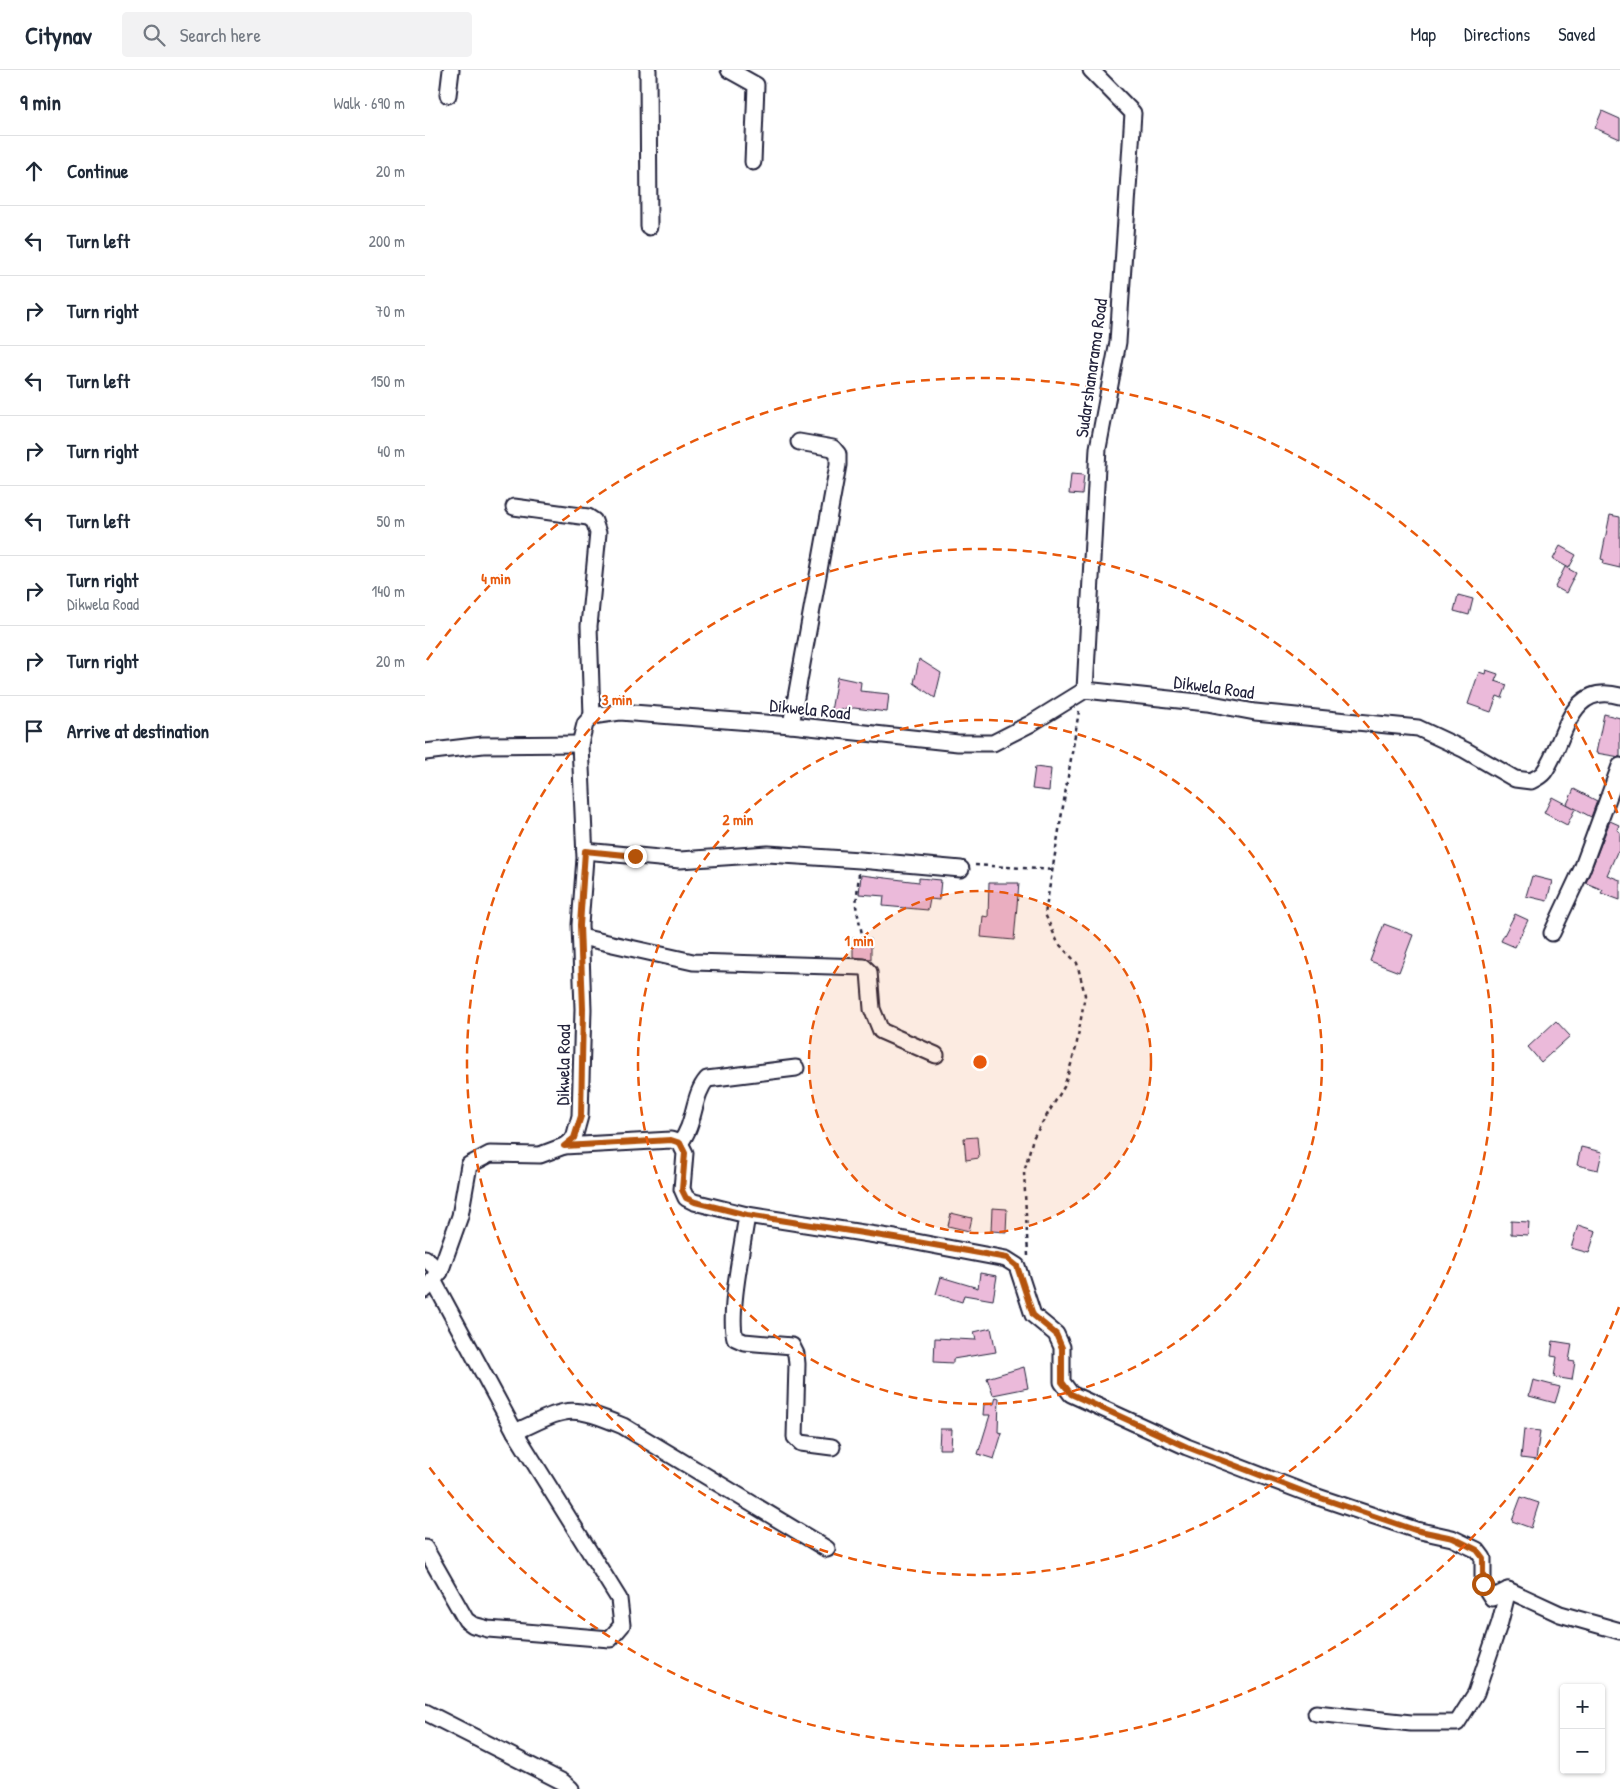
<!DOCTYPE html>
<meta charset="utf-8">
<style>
body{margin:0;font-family:"Patrick Hand",sans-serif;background:#f2f2f3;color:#1f2937}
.controls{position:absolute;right:15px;bottom:15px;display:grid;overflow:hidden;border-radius:5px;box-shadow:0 1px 4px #0004}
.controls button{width:45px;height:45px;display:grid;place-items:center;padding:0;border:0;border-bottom:1px solid #e0e1e3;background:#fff;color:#1f2937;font:25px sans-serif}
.stop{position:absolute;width:15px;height:15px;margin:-11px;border:4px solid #b45309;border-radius:50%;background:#fff}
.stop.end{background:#b45309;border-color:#fff;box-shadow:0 1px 5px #0008}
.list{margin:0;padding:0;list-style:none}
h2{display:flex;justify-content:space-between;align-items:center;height:65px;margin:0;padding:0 20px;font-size:21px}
h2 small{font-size:16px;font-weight:400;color:#747a83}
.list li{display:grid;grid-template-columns:32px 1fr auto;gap:15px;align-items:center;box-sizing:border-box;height:70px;padding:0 20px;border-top:1px solid #e0e1e3}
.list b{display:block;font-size:19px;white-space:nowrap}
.list p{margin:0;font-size:16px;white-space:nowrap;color:#747a83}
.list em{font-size:16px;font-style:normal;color:#747a83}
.icon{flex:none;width:28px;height:28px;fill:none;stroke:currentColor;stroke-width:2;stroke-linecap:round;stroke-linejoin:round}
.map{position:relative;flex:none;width:1195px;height:1719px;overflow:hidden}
header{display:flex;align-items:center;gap:30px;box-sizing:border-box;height:70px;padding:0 25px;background:#fff;border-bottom:1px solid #e0e1e3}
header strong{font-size:24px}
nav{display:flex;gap:28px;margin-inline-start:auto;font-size:18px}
.search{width:350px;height:45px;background:#f2f2f3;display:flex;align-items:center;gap:12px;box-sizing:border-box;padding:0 18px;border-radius:5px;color:#747a83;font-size:19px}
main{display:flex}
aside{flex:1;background:#fff}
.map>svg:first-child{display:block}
</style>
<header>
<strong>Citynav</strong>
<div class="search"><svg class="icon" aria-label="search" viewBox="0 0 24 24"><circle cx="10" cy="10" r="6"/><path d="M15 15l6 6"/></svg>Search here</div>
<nav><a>Map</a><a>Directions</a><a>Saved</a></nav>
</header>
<main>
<aside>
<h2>9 min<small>Walk · 690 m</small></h2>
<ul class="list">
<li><svg class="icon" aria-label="ahead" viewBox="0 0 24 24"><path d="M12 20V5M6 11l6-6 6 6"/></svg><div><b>Continue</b></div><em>20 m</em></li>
<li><svg class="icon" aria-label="left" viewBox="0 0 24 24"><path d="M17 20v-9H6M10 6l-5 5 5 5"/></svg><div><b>Turn left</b></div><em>200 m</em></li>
<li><svg class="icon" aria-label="right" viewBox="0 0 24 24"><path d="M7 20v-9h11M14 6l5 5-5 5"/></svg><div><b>Turn right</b></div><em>70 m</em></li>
<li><svg class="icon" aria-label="left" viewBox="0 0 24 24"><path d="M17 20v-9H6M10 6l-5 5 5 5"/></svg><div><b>Turn left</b></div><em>150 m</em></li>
<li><svg class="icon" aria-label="right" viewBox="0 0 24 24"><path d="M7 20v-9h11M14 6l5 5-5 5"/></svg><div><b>Turn right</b></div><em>40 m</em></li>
<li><svg class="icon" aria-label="left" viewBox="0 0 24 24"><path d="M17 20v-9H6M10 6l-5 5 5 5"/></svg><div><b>Turn left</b></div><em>50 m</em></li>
<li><svg class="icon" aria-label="right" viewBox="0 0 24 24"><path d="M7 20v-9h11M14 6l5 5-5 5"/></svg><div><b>Turn right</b><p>Dikwela Road</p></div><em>140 m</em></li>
<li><svg class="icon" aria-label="right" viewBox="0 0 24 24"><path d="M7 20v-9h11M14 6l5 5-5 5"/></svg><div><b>Turn right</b></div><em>20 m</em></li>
<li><svg class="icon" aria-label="arrive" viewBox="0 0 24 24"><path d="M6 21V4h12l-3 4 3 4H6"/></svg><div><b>Arrive at destination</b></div></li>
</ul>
</aside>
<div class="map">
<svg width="1195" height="1719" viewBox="0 0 1195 1719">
<rect width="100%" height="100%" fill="#fff"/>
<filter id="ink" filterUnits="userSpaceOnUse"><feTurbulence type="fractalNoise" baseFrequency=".02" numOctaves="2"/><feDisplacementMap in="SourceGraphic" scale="10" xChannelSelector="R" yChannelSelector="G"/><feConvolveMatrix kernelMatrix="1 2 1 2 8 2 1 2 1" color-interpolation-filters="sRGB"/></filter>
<g filter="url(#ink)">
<!-- building -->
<g fill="#ebbada" stroke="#22223b">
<polygon points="1177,41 1195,49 1195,69 1170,58"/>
<polygon points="646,404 659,405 657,425 644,424"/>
<polygon points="1185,445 1195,447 1195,498 1178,494 1179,490 1176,489"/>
<polygon points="1135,476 1151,485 1144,498 1128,489"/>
<polygon points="1140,497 1151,503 1141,523 1130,517"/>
<polygon points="1033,525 1048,529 1044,545 1029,541"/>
<polygon points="494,589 516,603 510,628 489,613"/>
<polygon points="1061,600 1073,604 1070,611 1082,615 1077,628 1072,626 1066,642 1043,634 1054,602 1060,604"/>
<polygon points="412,607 436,612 435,621 464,624 462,642 429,638 406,641"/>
<polygon points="1179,644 1195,648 1195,687 1171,683"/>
<polygon points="610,697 626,699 624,721 607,719"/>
<polygon points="1149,719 1172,731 1166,747 1142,734"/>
<polygon points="1127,727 1150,739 1142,755 1119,743"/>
<polygon points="1185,751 1194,755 1192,760 1195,762 1195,783 1192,782 1182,805 1195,810 1195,830 1176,823 1178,820 1161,813"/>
<polygon points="436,805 494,812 494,808 516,810 514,830 505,829 503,840 458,836 459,826 434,824"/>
<polygon points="1107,806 1127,811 1122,831 1101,826"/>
<polygon points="564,813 594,813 589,870 556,867 558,846 563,847"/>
<polygon points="1090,844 1103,850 1090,877 1076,871"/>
<polygon points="959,854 988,865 974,902 945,891"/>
<polygon points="428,868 446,869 446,889 428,887"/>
<polygon points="1131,951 1145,966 1116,992 1103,977"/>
<polygon points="552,1067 554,1088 541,1090 539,1068"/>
<polygon points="1156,1077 1177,1082 1173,1100 1152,1095"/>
<polygon points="567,1138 582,1139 581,1162 566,1161"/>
<polygon points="526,1143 547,1148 544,1161 523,1156"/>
<polygon points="1086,1151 1104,1152 1103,1165 1086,1164"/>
<polygon points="1153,1155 1171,1161 1164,1183 1146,1178"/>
<polygon points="555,1203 572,1206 568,1230 539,1225 537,1232 511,1224 516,1207 553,1218"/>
<polygon points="566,1258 571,1282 528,1289 528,1293 509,1292 510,1268 551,1270 549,1262"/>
<polygon points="1128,1271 1147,1274 1144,1291 1150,1292 1147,1310 1129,1307 1132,1287 1126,1286"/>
<polygon points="599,1297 603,1318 568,1325 562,1308"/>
<polygon points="1108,1310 1135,1317 1130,1333 1104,1326"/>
<polygon points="571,1327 574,1328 573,1362 577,1363 569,1389 553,1384 565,1345 558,1345 559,1334 569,1334"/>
<polygon points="515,1359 527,1359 526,1379 514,1379"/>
<polygon points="1099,1359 1115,1361 1111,1390 1096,1388"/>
<polygon points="1096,1427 1114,1433 1106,1458 1087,1451"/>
</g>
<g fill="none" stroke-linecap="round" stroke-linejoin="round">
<defs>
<g id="minor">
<polyline points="223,0 224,157"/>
<polyline points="304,0 331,15 328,92"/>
<polyline points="23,25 26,0"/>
<polyline points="89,437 163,447 169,451 173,463 164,556 167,646"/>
<polyline points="660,620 673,378 693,272 708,43 666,0"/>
<polyline points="366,655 413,395 413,384 408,378 374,372"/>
<polyline points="0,682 58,675 155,674"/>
<polyline points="160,781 255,790 343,784 435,790 536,799"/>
<polyline points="1127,863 1157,799 1195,696"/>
<polyline points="156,867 268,892 439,897 444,902 447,939 456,961 511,985"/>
<path d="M 255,1073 C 271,1053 267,1026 282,1009 L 371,998"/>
<polyline points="139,1076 246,1070 255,1073 260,1083 257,1119 261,1128 269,1132 322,1145 470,1168 581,1189 592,1196 608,1245 631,1264 637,1277 637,1312 646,1324 762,1377 887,1425 991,1460 1027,1468 1052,1480 1058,1488 1058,1514 1067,1528 1083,1520 1135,1544 1195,1561"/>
<path d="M 322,1145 C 318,1174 303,1243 310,1268 L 319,1272 L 367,1276 L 371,1284 L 372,1294 L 370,1367 L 376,1373 L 407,1377"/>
<polyline points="0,1188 15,1202"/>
<path d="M 0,1220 L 15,1202 L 35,1146 L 44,1095 L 65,1084 L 115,1085 L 139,1076 L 149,1068 L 155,1046 L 158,939 L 155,855 L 160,788 L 155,674 L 160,654 L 167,646 L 195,642 L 366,655 L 533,673 L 568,673 L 605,654 L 660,620 L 782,633 L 830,642 L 993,658 L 1040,680 L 1090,709 L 1106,711 C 1110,709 1116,706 1119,702 C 1141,672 1142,611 1195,626"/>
<path d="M 90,1362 C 143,1338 142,1333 198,1356 L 402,1479"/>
<polyline points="0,1478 41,1550 48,1555 63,1559 185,1569 197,1555 194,1529 90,1362 8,1210"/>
<polyline points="0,1642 138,1712 146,1719"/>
<polyline points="891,1643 986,1653 1032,1653 1051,1623 1075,1552 1083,1520"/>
</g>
</defs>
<!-- minor casing -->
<use href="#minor" stroke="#22223b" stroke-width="19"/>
<!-- path -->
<g stroke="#22223b" stroke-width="2.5" stroke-dasharray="4 4" stroke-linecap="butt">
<polyline points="550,795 628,800"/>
<polyline points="434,803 431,836 437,864"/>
<polyline points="603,1186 599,1102 608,1068 639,1017 651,978 660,925 652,893 633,873 620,844 654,641"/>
</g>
<!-- minor -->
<use href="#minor" stroke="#fff" stroke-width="15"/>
</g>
</g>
<g fill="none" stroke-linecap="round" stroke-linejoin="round" filter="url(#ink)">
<!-- route -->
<polyline stroke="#b45309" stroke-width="6" points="210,786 160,781 155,855 158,939 156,1046 149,1068 139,1076 246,1070 255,1073 260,1083 257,1120 261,1128 270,1132 322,1145 470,1168 582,1188 592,1196 608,1245 631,1264 637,1278 637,1312 646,1324 762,1377 887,1425 990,1460 1028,1468 1052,1480 1058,1488 1058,1514"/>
</g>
<!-- distance rings -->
<circle cx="555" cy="992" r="171" fill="#e8590c" fill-opacity=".12"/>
<g fill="none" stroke="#e8590c" stroke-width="2.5" stroke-dasharray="9 6">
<circle cx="555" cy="992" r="171"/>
<circle cx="555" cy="992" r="342"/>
<circle cx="555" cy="992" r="513"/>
<path d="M1194 1237A684 684 0 0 1 2 1394M2 590A684 684 0 0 1 1194 747"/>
</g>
<g text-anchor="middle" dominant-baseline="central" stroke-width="4" stroke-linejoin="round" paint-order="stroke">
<!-- street labels -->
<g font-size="18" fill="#22223b" stroke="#fff">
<text transform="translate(666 298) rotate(-82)">Sudarshanarama Road</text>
<text transform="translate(789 617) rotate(8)">Dikwela Road</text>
<text transform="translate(385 639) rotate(6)">Dikwela Road</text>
<text transform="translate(138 995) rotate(-89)">Dikwela Road</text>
</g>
</g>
<circle cx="555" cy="992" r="8" fill="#e8590c" stroke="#fff" stroke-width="2.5"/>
<g font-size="15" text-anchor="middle" font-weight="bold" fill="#e8590c" stroke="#fff" stroke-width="4" stroke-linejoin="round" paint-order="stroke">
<text x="71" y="514">4 min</text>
<text x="192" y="635">3 min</text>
<text x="313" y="755">2 min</text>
<text x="434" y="876">1 min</text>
</g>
</svg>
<div class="controls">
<button>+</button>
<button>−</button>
</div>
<div class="stop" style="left:1058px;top:1514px"></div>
<div class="stop end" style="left:210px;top:786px"></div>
</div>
</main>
